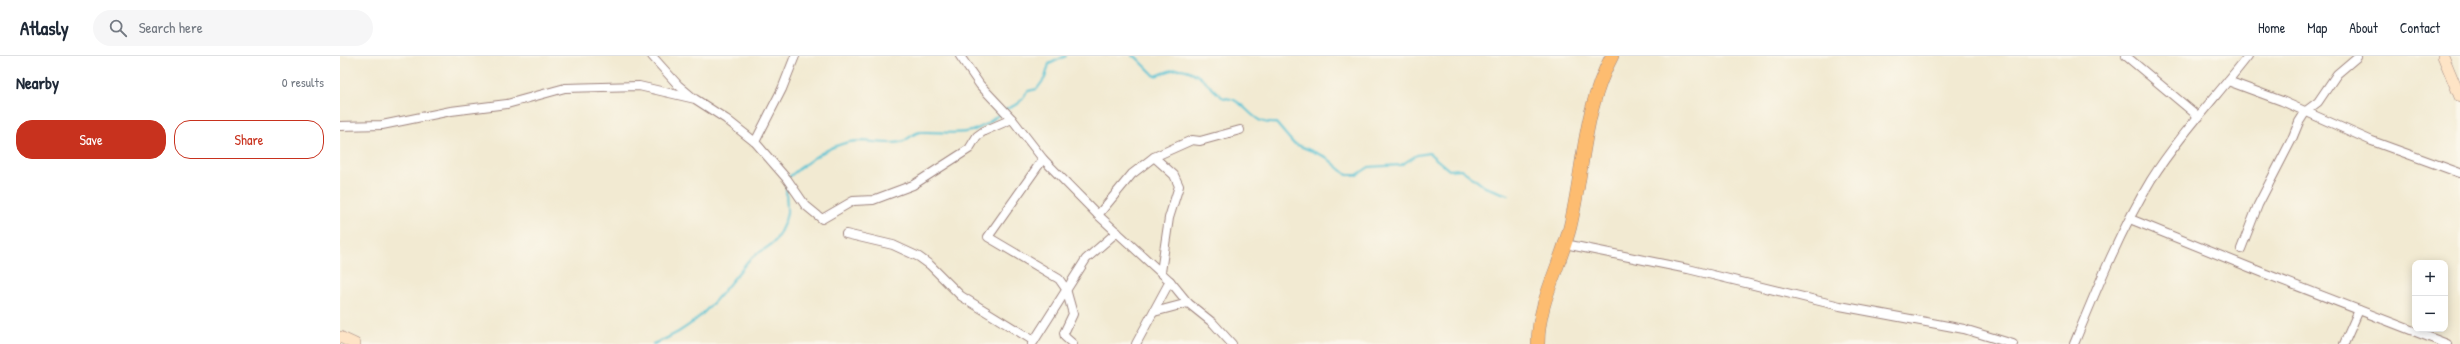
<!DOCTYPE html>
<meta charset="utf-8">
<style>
body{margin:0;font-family:"Patrick Hand",sans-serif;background:#f6f6f7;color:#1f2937}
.controls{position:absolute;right:12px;bottom:12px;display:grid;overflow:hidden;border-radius:8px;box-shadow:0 2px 10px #0003}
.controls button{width:36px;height:36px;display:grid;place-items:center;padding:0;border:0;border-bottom:1px solid #e0e1e3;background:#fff;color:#1f2937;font:20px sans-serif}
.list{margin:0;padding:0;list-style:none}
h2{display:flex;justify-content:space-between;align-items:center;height:52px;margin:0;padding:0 16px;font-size:17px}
h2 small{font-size:13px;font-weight:400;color:#747a83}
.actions{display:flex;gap:8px;padding:12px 16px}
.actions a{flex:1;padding:9px 0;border:1px solid #c8321e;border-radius:16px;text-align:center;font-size:14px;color:#c8321e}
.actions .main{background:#c8321e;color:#fff}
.icon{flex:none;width:22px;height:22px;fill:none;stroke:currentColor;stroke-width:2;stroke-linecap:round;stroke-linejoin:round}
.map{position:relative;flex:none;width:2120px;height:288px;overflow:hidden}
header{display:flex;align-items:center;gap:24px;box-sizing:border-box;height:56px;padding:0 20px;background:#fff;border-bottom:1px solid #e0e1e3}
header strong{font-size:19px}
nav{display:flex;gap:22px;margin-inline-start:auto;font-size:14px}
.search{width:280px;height:36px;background:#f6f6f7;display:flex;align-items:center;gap:10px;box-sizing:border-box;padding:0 14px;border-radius:22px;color:#747a83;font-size:15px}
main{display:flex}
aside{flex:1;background:#fff}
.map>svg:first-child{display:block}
</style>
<header>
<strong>Atlasly</strong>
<div class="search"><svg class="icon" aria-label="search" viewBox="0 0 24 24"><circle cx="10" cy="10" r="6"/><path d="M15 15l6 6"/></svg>Search here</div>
<nav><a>Home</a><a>Map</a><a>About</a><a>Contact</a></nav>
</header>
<main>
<aside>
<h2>Nearby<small>0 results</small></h2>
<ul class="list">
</ul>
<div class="actions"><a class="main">Save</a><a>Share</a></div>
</aside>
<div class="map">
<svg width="2120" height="288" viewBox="0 0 2120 288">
<rect width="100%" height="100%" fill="#fbf7ec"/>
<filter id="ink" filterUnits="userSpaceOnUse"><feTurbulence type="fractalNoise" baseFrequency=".025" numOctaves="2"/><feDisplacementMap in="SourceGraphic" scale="8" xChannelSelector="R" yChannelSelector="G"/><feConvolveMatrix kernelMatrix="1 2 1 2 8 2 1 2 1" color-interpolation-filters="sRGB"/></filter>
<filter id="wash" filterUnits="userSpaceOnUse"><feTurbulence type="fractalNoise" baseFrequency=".012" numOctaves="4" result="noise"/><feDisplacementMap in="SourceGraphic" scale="16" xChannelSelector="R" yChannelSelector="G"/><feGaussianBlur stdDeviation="0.9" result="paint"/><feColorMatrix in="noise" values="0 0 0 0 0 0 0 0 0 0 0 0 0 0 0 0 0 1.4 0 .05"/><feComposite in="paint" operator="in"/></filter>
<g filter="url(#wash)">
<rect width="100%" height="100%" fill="#f2ead2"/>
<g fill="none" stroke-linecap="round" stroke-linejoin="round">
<!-- stream -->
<g stroke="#58c2d4" stroke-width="2">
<path d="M 792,0 L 796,1 L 815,20 C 822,18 831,13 839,13 C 857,13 869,31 882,41 C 885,43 891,42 894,44 C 909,51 913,69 936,67 L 953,87 L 986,101 L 1007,119 L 1017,119 L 1029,111 L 1061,109 L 1077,99 L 1089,97 L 1109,114 L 1121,113 L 1145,131 L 1168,139"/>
<polyline points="666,53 678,48 688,35 697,33 705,22 709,8 726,0"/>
<path d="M 449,121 C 468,105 492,86 518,85 C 532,85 548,89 561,86 C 568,84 573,77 580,76 C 621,75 629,85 663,55"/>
<path d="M 313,288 C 360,271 378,241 408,205 C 415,197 428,193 435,185 C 439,179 448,161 447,154 C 447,144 445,137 447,127"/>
</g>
</g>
</g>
<g filter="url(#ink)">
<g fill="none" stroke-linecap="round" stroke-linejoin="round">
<defs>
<g id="street">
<polyline points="312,0 338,29 351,40"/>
<polyline points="620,0 640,29 672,63 703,103 758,159 830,225 848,247 873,267 892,288"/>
<polyline points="1786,0 1859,61"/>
<polyline points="1888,25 1942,45 2032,85 2120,117"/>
<polyline points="0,70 42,69 111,55 167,48 225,32 299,30 355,43 386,63 415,86 447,123 465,149 482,163 513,145 533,144 573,129 629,93 637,80 644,75 672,63"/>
<polyline points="415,86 442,33 455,0"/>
<polyline points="814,101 834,119 839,130 829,162 821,216"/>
<polyline points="703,103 648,181 719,223 726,233 733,258 724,277 725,281 733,288"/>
<polyline points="758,159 792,118 814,101 852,84 860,85 900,74"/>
<polyline points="1790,163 1926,218 2107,288"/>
<polyline points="506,178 553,189 579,201 590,209 621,240 694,285"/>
<polyline points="1225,188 1348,213 1500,250 1624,273 1673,288"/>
<polyline points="1901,193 1918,149 1952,83 1959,66 1966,55 1978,46 1997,18 2017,1"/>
<polyline points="814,256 848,247"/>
<polyline points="692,288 746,203 777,176"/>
<polyline points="796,288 830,225"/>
<path d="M 1734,288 C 1757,232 1780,175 1811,124 C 1839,80 1876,41 1908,0"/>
<polyline points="2004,288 2019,254"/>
</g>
<g id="secondary">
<polyline points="2103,0 2120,41"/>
<polyline points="0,281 15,288"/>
</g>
<path id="primary" d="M 1198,288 C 1198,246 1220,211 1230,171 C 1244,113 1243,54 1272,0"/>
</defs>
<!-- street casing -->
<use href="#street" stroke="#9e847e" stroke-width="10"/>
<!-- secondary casing -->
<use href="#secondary" stroke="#9e847e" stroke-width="12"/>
<!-- primary casing -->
<use href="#primary" stroke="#9e847e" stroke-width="14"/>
<!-- street -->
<use href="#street" stroke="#fff" stroke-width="8"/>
<!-- secondary -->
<use href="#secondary" stroke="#fee4c6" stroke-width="11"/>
<!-- primary -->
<use href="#primary" stroke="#fdbc70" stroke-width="13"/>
</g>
</g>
</svg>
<div class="controls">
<button>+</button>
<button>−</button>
</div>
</div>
</main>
